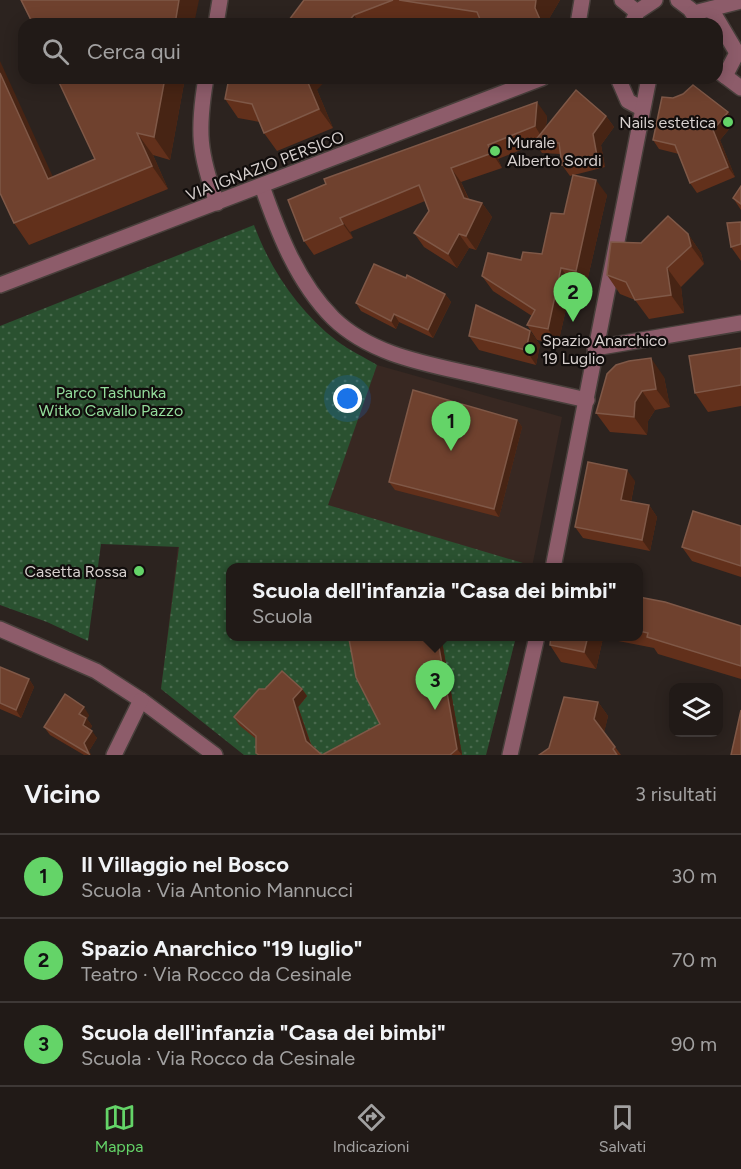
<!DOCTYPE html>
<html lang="it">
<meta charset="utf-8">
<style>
body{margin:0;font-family:Figtree,sans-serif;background:#292320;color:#f1f3f6}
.controls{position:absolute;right:18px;bottom:18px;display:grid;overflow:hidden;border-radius:12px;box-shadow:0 3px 15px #0003}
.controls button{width:54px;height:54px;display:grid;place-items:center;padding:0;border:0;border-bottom:2px solid #3e3836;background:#211a17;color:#f1f3f6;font:30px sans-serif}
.you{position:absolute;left:348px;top:399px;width:21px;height:21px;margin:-15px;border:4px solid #fff;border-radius:50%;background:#1a73e8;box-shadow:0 0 0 9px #1a73e833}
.badge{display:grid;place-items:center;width:39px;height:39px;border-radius:50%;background:#64d468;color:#111;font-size:20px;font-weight:700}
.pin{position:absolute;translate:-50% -50px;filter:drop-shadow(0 2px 3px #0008)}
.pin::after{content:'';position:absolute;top:32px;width:21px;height:18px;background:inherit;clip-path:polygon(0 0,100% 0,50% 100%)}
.popup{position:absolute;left:226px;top:563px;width:417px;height:78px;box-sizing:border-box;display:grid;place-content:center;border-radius:12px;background:#211a17;filter:drop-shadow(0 2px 4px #0005);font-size:20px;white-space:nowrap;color:#a2a1a1}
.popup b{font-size:22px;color:#f1f3f6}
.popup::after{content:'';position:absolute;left:50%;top:100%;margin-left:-12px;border:12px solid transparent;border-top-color:#211a17}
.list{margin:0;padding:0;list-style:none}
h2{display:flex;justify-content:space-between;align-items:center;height:78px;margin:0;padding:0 24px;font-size:26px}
h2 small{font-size:20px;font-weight:400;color:#a2a1a1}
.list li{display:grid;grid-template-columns:39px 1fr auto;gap:18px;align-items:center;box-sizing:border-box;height:84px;padding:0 24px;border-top:2px solid #3e3836}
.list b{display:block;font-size:22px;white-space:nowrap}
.list p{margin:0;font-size:20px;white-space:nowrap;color:#a2a1a1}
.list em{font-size:20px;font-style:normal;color:#a2a1a1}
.icon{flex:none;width:33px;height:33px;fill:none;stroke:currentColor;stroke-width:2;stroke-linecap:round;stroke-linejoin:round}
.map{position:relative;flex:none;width:741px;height:755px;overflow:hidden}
.search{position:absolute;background:#211a17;box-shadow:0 3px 15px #0003;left:18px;right:18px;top:18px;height:66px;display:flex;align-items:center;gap:15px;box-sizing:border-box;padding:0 21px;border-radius:18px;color:#a2a1a1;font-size:22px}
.sheet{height:330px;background:#211a17}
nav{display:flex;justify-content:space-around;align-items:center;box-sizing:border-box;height:84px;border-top:2px solid #3e3836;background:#211a17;font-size:16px;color:#a2a1a1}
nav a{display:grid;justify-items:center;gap:3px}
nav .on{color:#64d468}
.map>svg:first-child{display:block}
</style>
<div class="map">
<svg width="741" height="755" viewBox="0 0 741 755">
<defs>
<pattern id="park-dots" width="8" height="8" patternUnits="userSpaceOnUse" patternTransform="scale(1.5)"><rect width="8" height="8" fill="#2a5130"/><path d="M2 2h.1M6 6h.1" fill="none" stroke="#48694d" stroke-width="1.8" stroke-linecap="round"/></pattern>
</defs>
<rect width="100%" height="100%" fill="#2c231f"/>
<!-- built -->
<polygon fill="#382822" points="377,365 562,417 532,567 231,568 231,636 516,637 486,755 244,755 161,689 185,485"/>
<!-- park -->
<g fill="url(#park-dots)">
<path d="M 254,225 C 270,269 299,312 337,341 C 349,350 364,357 377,365 L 328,505 L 533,566 L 231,568 L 231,636 L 380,637 L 414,742 L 319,755 L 312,748 L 298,707 L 307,696 L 261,743 L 262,755 L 244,755 L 161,689 L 179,547 L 101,544 L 88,641 L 47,622 L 0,605 L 0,326 Z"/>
<polygon points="441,637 516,637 486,755 462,755"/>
</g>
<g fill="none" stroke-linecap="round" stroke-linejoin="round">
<defs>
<g id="minor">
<polyline points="622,0 637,12"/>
<polyline points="678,0 690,9 700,24"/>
<polyline points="711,9 737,53 725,76"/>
<polyline points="694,13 741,1"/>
<polyline points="216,24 220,0"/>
<polyline points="578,24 582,0"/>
<polyline points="632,24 637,12 655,0"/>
<polyline points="717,70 741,88"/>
<path d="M 206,78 C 197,131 199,153 217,203"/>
<polyline points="618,78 628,101 641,108"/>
<path d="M 262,186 C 278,232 297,282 333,318 C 372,356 429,364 480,376 C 516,384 551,392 587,400"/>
<polyline points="0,285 542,78"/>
<polyline points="595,348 741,323"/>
<polyline points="553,568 649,78"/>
<polyline points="0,629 96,671 141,700 215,755"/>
<polyline points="114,755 141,700"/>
<polyline points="510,755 537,636"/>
</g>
</defs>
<!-- minor casing -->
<use href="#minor" stroke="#483f3b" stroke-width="18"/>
<!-- minor -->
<use href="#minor" stroke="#8d5c6a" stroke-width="15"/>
</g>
<!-- wall -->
<g fill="#62301b">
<polygon points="304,0 560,0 550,17 549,24 447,24 408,18 392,24 286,24"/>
<polygon points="57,78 185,78 170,160 153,155 168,189 29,245 14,223 53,177 95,159"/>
<polygon points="317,90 333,128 277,151 264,133 260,122 238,118 225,99"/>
<polygon points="547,116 546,127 606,116 614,127 601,145 605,167 574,175 607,195 586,286 572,283 558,344 537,340 527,325 532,316 493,291 482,276 521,260 542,254 564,214 573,175 570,176 562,165 560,154 542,153 536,144 498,159 502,168 461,182 469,199 482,203 492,217 476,250 469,248 457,268 424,247 414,233 429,211 425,201 350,232 353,238 314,255 304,241 288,200"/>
<polygon points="735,122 720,140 735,177 697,193 690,183 679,154 659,149 653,140"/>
<polygon points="741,186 741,210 733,198"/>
<polygon points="741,222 741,261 731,247"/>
<polygon points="688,234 701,253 704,264 681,287 684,313 649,319 635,300 620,294 607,275 641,243"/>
<polygon points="406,278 445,294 451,302 433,338 399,322 396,329 361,311 356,303"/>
<polygon points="530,331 540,345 536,365 479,350 469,336"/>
<polygon points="741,348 741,406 708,412 695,393"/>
<polygon points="664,377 670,407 655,410 648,421 647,435 610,432 596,413"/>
<polygon points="517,420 522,427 499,517 395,490 389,482"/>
<polygon points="635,481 631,502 649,505 657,517 650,551 583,538 575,527"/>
<polygon points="741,526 741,577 692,561 682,547"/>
<polygon points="639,597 741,626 741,679 658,654 654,648 603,638 596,669 561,662 550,645 551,636 639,636"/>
<polygon points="441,636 462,755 258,755 256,753 256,739 239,725 234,717 302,689 307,696 298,707 311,744 322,755 380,724"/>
<polygon points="0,667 29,679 34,687 21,718 0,709"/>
<polygon points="598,702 608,716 604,732 621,755 539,755 549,748"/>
<polygon points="89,715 87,719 92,726 90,730 97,738 89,751 91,755 84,755 50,735 44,727"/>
</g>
<!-- shaded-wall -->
<g fill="#472414">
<polygon points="179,0 199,0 194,24 175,24"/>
<polygon points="536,0 560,0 550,17 549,24 542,24 535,8"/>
<polygon points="354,15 360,24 346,24"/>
<polygon points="0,61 64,201 48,179 0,73"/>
<polygon points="165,78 185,78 170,160 154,137"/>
<polygon points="306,78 328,78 317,90 333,128 319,109"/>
<polygon points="537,102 547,116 544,141 535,126"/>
<polygon points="728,112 735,122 720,140 735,177 728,167 713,130"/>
<polygon points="606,116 614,127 601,145 605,167 597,156 593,134"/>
<polygon points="137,133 153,155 168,189 152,166"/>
<polygon points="488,145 498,159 502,168 492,153"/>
<polygon points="451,168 461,182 474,212 464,198"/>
<polygon points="596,180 607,195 586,286 576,271"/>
<polygon points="482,203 492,217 476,250 466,236"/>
<polygon points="340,218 350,232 353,238 343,224"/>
<polygon points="459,234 469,248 457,268 448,254"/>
<polygon points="688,234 701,253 704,264 691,246"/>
<polygon points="561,268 572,283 558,344 548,329"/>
<polygon points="667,268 681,287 684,313 671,295"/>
<polygon points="445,294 451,302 433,338 428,330"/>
<polygon points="394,314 399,322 396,329 391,321"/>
<polygon points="530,331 540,345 536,365 526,350"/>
<polygon points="651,358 664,377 670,407 656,389"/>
<polygon points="642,391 655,410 648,421 647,435 634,417 635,402"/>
<polygon points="517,420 522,427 499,517 494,509"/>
<polygon points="627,470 635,481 629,511 621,500"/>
<polygon points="649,505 657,517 650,551 642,540"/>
<polygon points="437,636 441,636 462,755 457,749"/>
<polygon points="588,636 602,636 603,638 596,669 584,652"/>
<polygon points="29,679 34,687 21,718 16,710"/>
<polygon points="302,689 307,696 298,707 312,748 306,741 293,699"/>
<polygon points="598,702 608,716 604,733 594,719"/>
<polygon points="84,707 89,715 87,719 92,726 89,733 83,725 79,714"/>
<polygon points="92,731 97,738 89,751 91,755 90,755 84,743"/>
</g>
<!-- building -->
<g fill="#6f412e" stroke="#7f5847" stroke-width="1.5">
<polygon points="21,0 179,0 175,24 33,24"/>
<polygon points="304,0 393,0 354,15 346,24 286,24"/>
<polygon points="399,0 536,0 535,8 542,24 482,24 477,12"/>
<polygon points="0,73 48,179 95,159 57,78 165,78 154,137 137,133 152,166 14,223 0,193"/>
<polygon points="229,78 306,78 319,109 264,133 252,104 225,99"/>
<polygon points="693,85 728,112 713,130 728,167 690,183 675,145 653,140 662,97 673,98 683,94"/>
<polygon points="576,90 606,116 593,134 597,156 562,165 559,143 534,142"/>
<polygon points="537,102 535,126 488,145 492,153 451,168 464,198 482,203 466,236 459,234 448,254 414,233 429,211 419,185 340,218 343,224 304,241 288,200 326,184 324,179"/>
<polygon points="573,175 596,180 576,271 561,268 548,329 527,325 535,310 482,276 488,253 521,260 523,252 542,254 551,213 564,214"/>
<polygon points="741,186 741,204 733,198"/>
<polygon points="668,216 688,234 691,246 667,268 671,295 635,300 626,282 607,275 611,242 641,243"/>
<polygon points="741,222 741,244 731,247 727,223"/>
<polygon points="374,264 406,278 407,275 445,294 428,330 394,314 391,321 356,303"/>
<polygon points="476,305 530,331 526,350 469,336"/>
<polygon points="741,348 741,385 695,393 689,356"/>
<polygon points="651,358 656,389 642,391 635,402 634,417 596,413 607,374 616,365 629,361"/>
<polygon points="413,390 517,420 494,509 389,482"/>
<polygon points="588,462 627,470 621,500 649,505 642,540 575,527"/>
<polygon points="693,511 741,526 741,566 682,547"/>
<polygon points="639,597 665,602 741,626 741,666 647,637 648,633 639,631"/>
<polygon points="359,636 437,636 457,749 450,755 259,755 256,753 256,736 234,717 259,689 265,689 282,671 302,689 293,699 306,741 322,755 380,724 356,677 349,639"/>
<polygon points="551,636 588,636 584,652 550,645"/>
<polygon points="0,667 29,679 16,710 0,703"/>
<polygon points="65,694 84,707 79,714 86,718 83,725 92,731 84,743 89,754 44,727"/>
<polygon points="564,697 598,702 594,719 615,747 613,749 617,755 539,755 549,748"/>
<polygon points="741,710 741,755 731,755"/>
</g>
<!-- markers -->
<g fill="#64d468" stroke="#110d0c" stroke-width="2">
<circle cx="728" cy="122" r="6"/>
<circle cx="495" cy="151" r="6"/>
<circle cx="530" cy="349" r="6"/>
<circle cx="139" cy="571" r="6"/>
</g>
<g text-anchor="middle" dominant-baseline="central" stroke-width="4.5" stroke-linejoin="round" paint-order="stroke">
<!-- poi labels -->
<g font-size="16" fill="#d8d1cf" stroke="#110d0c" text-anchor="end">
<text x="716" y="122">Nails estetica</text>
<text x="507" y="142" text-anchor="start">Murale<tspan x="507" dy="18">Alberto Sordi</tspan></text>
<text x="542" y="340" text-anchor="start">Spazio Anarchico<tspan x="542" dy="18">19 Luglio</tspan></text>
<text x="127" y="571">Casetta Rossa</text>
</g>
<!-- street labels -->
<g font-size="16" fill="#d8d1cf" stroke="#110d0c">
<text transform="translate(265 166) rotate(-21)">VIA IGNAZIO PERSICO</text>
</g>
<!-- park labels -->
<g font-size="16" fill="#93dc9b" stroke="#110d0c">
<text x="111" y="392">Parco Tashunka<tspan x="111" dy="18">Witko Cavallo Pazzo</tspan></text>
</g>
</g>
</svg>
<div class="controls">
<button><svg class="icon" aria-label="layers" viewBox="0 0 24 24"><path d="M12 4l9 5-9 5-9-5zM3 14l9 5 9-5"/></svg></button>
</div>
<div class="you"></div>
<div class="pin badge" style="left:451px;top:451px">1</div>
<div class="pin badge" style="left:573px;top:322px">2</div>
<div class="pin badge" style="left:435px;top:710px">3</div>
<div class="popup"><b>Scuola dell'infanzia &quot;Casa dei bimbi&quot;</b>Scuola</div>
<div class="search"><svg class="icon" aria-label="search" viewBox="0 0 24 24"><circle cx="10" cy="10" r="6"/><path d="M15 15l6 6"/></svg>Cerca qui</div>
</div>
<section class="sheet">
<h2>Vicino<small>3 risultati</small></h2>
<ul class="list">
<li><span class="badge">1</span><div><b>Il Villaggio nel Bosco</b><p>Scuola · Via Antonio Mannucci</p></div><em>30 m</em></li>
<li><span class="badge">2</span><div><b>Spazio Anarchico &quot;19 luglio&quot;</b><p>Teatro · Via Rocco da Cesinale</p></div><em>70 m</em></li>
<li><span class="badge">3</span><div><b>Scuola dell'infanzia &quot;Casa dei bimbi&quot;</b><p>Scuola · Via Rocco da Cesinale</p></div><em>90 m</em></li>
</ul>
</section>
<nav>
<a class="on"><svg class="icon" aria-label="map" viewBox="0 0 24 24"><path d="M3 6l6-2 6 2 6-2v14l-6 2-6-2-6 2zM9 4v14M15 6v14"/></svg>Mappa</a>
<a><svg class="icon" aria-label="directions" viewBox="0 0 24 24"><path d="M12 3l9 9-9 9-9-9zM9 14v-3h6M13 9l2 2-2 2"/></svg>Indicazioni</a>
<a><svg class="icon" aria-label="saved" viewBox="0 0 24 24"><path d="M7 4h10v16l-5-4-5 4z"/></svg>Salvati</a>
</nav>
